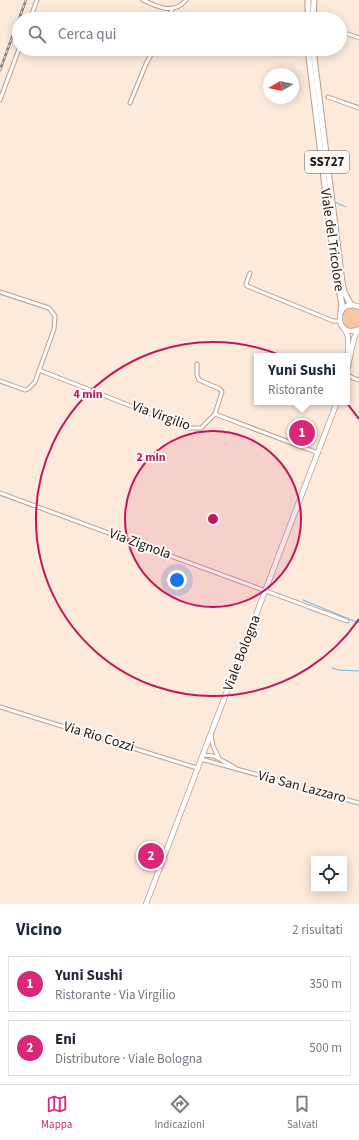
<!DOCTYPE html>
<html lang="it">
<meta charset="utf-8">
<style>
body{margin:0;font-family:"Source Sans 3",sans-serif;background:#f2f2f3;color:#1f2937}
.controls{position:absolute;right:12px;bottom:12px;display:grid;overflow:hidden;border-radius:0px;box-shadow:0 2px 10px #0003}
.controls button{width:36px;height:36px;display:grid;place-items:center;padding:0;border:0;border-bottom:1px solid #e0e1e3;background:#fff;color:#1f2937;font:20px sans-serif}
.compass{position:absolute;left:263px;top:68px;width:36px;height:36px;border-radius:50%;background:#fff;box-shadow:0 2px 10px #0003;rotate:261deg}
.you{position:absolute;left:177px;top:580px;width:14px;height:14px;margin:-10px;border:3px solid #fff;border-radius:50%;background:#1a73e8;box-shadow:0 0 0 6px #1a73e833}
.badge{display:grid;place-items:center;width:26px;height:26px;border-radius:50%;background:#db2777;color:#fff;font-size:13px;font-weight:700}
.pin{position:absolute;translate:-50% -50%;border:2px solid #fff;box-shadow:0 1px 4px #0006}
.popup{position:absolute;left:254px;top:353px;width:96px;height:52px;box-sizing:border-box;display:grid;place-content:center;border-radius:0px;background:#fff;filter:drop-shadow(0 1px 3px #0005);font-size:13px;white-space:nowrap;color:#747a83}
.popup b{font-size:15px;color:#1f2937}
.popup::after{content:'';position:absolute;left:50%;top:100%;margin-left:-8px;border:8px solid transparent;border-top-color:#fff}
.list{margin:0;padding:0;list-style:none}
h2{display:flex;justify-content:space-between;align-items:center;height:52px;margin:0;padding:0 16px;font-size:17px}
h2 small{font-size:13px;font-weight:400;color:#747a83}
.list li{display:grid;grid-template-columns:26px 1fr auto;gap:12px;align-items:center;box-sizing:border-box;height:56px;margin:0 8px 8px;padding:0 8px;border:1px solid #e0e1e3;border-radius:0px}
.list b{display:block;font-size:15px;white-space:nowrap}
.list p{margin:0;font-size:13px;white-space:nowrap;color:#747a83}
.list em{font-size:13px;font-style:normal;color:#747a83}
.icon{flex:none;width:22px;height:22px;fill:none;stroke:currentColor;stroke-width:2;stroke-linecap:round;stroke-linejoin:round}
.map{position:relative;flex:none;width:359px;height:904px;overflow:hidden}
.search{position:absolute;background:#fff;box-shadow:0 2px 10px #0003;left:12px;right:12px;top:12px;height:44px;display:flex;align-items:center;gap:10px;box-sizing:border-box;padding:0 14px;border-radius:22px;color:#747a83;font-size:15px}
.sheet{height:180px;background:#fff}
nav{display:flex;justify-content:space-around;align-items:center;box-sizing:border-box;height:56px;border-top:1px solid #e0e1e3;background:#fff;font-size:11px;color:#747a83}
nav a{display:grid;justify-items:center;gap:2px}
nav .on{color:#db2777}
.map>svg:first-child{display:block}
</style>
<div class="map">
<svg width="359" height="904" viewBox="0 0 359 904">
<rect width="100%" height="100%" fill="#fdeadb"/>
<!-- green -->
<path fill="#f9c8a3" d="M 353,307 L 359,310 L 359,326 C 342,336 333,310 353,307 Z"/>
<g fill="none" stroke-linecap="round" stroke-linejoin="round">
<!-- stream -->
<g stroke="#62bced" stroke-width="1">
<polyline points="335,202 346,207"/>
<polyline points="303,600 359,623"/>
<polyline points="332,668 339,670 359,671"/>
</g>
<defs>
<g id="minor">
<path d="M 143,0 C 157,7 174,15 186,0"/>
<polyline points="30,19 37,0"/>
<polyline points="169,19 172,9"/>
<polyline points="348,34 359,38"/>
<polyline points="328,97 359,108"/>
<polyline points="0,100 19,49"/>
<polyline points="130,103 146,64 154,49"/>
<polyline points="250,273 246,284 247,286 333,321 339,321"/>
<polyline points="0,292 49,308 55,316 54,329 35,382 28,389 25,390 0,381"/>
<polyline points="197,364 197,375 199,380 220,389 222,392 215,414"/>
<polyline points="39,370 187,428 201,428 215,414 318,453"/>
<polyline points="347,374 353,378 359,380"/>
<polyline points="0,493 347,621"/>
<polyline points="0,707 197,768"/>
<polyline points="211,735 213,746 219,758"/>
<polyline points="203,755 214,756 234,767"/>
<polyline points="201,759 359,803"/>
</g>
<g id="primary">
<path d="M 359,307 C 334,295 333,341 359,329"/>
<polyline points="344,328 348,336 348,352"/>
<polyline points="347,371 354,338 358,330"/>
<polyline points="146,904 337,402"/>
</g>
<g id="trunk">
<polyline points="308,19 308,0"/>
<polyline points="313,19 314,0"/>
<polyline points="308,49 336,276 342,304 341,312"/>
<polyline points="313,49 342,282 344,292 351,305"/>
</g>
</defs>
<!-- minor casing -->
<use href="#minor" stroke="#b69f8e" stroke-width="5"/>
<!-- primary casing -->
<use href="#primary" stroke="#b69f8e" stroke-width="6"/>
<!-- trunk casing -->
<use href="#trunk" stroke="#b69f8e" stroke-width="7"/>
<!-- minor -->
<use href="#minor" stroke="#fff" stroke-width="3"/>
<!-- primary -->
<use href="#primary" stroke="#fff" stroke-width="4.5"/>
<!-- trunk -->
<use href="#trunk" stroke="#fff" stroke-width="5"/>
<defs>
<polyline id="rail" points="0,70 26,0"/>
</defs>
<!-- rail casing -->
<use href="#rail" stroke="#897b71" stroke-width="2.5"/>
<!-- rail -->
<use href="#rail" stroke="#fffaf6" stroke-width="1" stroke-dasharray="3" stroke-linecap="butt"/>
</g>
<!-- distance rings -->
<circle cx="213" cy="519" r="88" fill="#c2185b" fill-opacity=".12"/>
<g fill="none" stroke="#c2185b" stroke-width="2">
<circle cx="213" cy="519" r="88"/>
<path d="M359 619A177 177 0 1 1 359 419"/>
</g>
<g text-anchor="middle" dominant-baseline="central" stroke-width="4" stroke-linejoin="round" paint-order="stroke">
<!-- shield labels -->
<rect fill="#fffaf6" stroke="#615954" stroke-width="1" x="305" y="151" width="44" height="22" rx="3"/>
<g font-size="13" font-weight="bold" fill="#1d140e">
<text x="327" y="162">SS727</text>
</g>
<!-- street labels -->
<g font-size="14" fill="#1d140e" stroke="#fffaf6">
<text transform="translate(332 240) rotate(82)">Viale del Tricolore</text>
<text transform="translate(161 416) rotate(20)">Via Virgilio</text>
<text transform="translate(140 544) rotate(20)">Via Zignola</text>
<text transform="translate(242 653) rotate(-69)">Viale Bologna</text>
<text transform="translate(99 737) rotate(17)">Via Rio Cozzi</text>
<text transform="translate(302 787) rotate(15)">Via San Lazzaro</text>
</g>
</g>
<circle cx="213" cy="519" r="6" fill="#c2185b" stroke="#fffaf6" stroke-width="2"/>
<g font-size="12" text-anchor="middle" font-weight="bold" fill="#c2185b" stroke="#fffaf6" stroke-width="4" stroke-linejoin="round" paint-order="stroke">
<text x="88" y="398">4 min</text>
<text x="151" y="461">2 min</text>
</g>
</svg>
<div class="controls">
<button><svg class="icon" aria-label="locate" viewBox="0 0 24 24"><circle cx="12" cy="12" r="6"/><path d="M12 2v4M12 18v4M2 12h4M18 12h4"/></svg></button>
</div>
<svg class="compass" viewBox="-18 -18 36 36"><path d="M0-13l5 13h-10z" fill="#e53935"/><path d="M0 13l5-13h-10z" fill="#747a83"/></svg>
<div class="you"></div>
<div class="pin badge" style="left:302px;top:433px">1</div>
<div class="popup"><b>Yuni Sushi</b>Ristorante</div>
<div class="pin badge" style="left:151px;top:856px">2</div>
<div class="search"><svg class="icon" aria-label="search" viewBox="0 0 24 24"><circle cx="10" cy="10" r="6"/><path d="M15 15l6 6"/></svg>Cerca qui</div>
</div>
<section class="sheet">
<h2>Vicino<small>2 risultati</small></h2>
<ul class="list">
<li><span class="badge">1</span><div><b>Yuni Sushi</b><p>Ristorante · Via Virgilio</p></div><em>350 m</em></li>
<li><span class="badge">2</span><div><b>Eni</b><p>Distributore · Viale Bologna</p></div><em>500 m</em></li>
</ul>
</section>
<nav>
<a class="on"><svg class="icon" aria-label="map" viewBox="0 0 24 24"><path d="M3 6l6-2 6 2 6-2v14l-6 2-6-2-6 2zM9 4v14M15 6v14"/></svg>Mappa</a>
<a><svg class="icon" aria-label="directions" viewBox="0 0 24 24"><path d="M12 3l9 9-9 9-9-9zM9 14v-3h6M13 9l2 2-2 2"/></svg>Indicazioni</a>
<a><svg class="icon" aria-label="saved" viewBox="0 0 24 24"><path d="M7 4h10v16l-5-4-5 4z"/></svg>Salvati</a>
</nav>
